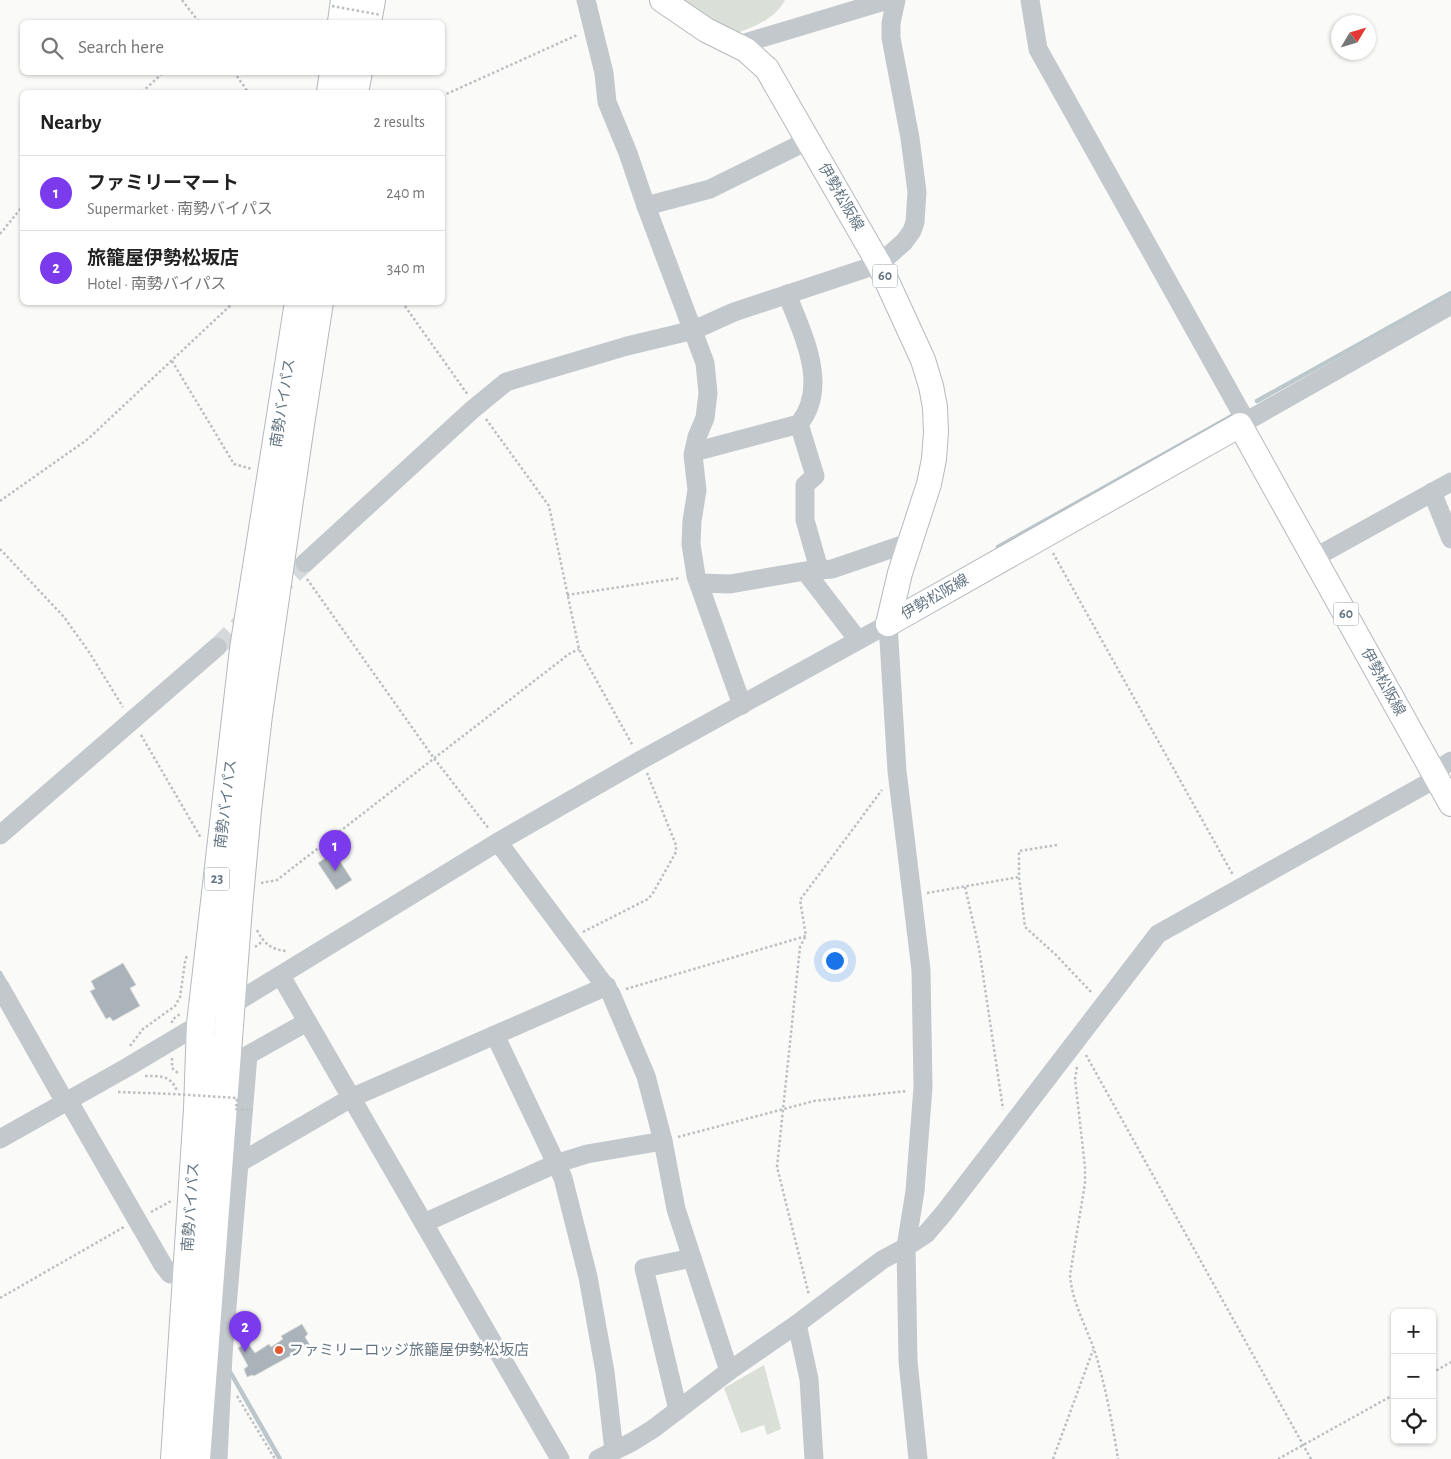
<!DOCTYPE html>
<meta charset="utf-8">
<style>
body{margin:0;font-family:"Alegreya Sans","Noto Sans JP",sans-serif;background:#f6f6f6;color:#222}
.controls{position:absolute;right:15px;bottom:15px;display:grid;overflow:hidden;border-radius:8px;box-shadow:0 1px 4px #0004}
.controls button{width:45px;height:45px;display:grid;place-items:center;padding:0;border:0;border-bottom:1px solid #e0e0e0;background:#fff;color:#222;font:25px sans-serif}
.compass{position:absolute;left:1331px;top:15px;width:45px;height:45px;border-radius:50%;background:#fff;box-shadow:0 1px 4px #0004;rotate:52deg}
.you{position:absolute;left:834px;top:960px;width:18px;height:18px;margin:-12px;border:4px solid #fff;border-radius:50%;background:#1a73e8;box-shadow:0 0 0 8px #1a73e833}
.badge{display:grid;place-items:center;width:32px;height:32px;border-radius:50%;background:#7c3aed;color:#fff;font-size:16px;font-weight:700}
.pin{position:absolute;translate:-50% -41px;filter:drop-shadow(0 1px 2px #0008)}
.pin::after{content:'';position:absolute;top:26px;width:18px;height:15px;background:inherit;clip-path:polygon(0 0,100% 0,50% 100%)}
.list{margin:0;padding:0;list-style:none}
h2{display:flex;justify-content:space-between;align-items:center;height:65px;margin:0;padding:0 20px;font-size:21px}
h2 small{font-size:16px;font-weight:400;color:#767676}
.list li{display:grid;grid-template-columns:32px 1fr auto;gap:15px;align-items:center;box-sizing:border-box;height:75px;padding:0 20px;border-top:1px solid #e0e0e0}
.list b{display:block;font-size:19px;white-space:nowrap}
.list p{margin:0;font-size:16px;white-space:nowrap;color:#767676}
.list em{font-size:16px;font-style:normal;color:#767676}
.icon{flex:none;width:28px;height:28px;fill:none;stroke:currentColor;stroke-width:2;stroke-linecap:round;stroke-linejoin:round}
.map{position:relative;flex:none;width:1451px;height:1459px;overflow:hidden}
.search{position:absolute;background:#fff;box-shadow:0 1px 4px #0004;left:20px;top:20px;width:425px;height:55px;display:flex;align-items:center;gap:12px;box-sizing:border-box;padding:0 18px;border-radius:8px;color:#767676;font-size:19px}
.panel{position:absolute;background:#fff;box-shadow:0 1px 4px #0004;left:20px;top:90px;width:425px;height:215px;border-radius:8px}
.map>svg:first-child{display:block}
</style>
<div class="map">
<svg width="1451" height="1459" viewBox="0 0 1451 1459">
<rect width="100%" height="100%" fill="#fafaf8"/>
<!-- green -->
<g fill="#dadfd7">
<path d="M 681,0 L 785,0 C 774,21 750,28 729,36 Z"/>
<polygon points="764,1365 781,1429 767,1435 764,1425 741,1433 724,1388"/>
</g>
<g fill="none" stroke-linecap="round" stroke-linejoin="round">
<!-- stream -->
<g stroke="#bbc7cb" stroke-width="4.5">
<polyline points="1257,401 1451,293"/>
<polyline points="998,547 1232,416"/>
<polyline points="0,973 5,982"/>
<polyline points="229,1370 280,1459"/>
</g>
</g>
<!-- building -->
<g fill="#aab3b9" stroke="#dcdcda">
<polygon points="334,852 352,880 336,890 318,863"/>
<polygon points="123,963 136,985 130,988 140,1006 113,1021 110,1017 106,1019 90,991 95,989 91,981"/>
<polygon points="302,1324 308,1334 305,1337 310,1345 254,1376 252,1375 247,1377 244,1369 248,1366 238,1348 247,1342 255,1353 269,1344 271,1347 283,1339 281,1336"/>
</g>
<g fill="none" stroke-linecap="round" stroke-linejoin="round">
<!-- minor-tunnel -->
<g stroke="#d5d9db" stroke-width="19" stroke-dasharray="19 9" stroke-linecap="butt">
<polyline points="273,593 305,563"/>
<polyline points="217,647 251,614"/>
</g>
<defs>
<g id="major">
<polyline points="662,0 706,30 746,50 767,69 879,264 923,360 931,386 935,407 936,432 934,459 929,484 900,573 888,624"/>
<polyline points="888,624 1240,425 1451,804"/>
</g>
<g id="highway">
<polyline points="342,22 345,0"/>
<polyline points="367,22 371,0"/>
<polyline points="331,92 334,72"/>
<polyline points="354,92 358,72"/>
<polyline points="175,1459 198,1109 201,1024 244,649 299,302"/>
<polyline points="196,1459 238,907 247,810 258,715 299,431 319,302"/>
</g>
</defs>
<!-- major casing -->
<use href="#major" stroke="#b5babe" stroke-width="26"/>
<!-- highway casing -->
<use href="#highway" stroke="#b4b9bd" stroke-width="30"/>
<!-- path -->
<g stroke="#bbbfc2" stroke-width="2.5" stroke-dasharray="2.5 2.5" stroke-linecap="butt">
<polyline points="182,0 199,22"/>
<polyline points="234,72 248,92"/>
<polyline points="142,92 164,72"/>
<polyline points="442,96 577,35"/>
<polyline points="0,234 22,207"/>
<polyline points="402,302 468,395"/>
<polyline points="172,361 234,464 252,469"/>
<polyline points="486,419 549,506 579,649 633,746"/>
<polyline points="0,501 88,439 234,302"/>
<polyline points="0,549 64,617 89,652 123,707"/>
<polyline points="1053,553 1233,875"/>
<polyline points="307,579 433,757 489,829"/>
<polyline points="567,595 680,578"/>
<polyline points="141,735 201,838"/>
<polyline points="1057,845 1019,851 1019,877 1025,927 1055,954 1092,993"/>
<polyline points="261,883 277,880 569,654 579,649"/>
<polyline points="965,887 979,948 1003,1109"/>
<polyline points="927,893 1019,877"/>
<path d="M 257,930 C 264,944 272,950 287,951"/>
<polyline points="583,932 648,899 653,893 676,852 676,845 647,773"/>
<polyline points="805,937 800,947 777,1167 809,1295"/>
<polyline points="255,947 263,941"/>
<polyline points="626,989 806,936 800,900 882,790"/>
<polyline points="172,1023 172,1020 181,1013"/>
<polyline points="130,1046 143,1029 175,1006 180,997 185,962 187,955"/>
<polyline points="1086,1055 1311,1459"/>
<polyline points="172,1058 172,1068 179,1074"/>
<path d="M 1077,1067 L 1075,1079 L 1085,1167 L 1085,1183 L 1070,1275 C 1072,1302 1086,1326 1095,1352 C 1105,1384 1113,1426 1118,1459"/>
<path d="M 145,1076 C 160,1076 171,1075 177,1091"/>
<polyline points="118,1092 173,1094"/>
<polyline points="678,1137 814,1101 907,1091"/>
<polyline points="151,1212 173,1200"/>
<polyline points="0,1298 124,1227"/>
<polyline points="1432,1373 1451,1362"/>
<polyline points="237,1396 275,1459"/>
<polyline points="1053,1459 1093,1350"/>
<polyline points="1278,1459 1395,1394"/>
</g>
<!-- minor -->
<g stroke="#c3c8cc" stroke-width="19">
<polyline points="586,0 604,73 607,102 628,153 646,206 705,363 708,393 705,418 697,437 693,455 697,490 692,521 691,544 696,576 742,705"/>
<polyline points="1030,0 1038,49 1243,416 1240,425"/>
<polyline points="738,45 888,0"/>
<polyline points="646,206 710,189 809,140"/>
<polyline points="799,424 815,476 805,485 805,520 817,562 817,570"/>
<polyline points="1240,425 1451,305"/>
<path d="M 694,452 L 799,424 C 830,386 802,333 787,294"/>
<polyline points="1432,492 1451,539"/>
<polyline points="1314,558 1451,482"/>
<polyline points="305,563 472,410 506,382 627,346 694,330 734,312 879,264 904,242 912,231 915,222 917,192 910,138 891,38 891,23 896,0"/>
<polyline points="807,571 832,569 911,542"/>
<polyline points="700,583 730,584 805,571 858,640"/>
<polyline points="1434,772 1451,761"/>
<polyline points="0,835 217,647"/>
<polyline points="498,842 611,994 646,1076 663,1141 676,1209 729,1371"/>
<polyline points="281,976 560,1459"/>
<polyline points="0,987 65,1102"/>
<polyline points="495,1035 563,1178 588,1277 605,1372 614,1451"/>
<polyline points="68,1100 163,1265 170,1274"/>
<polyline points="0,1139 126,1068 230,1006 498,842 641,760 888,624 897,771 921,970 923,1087 915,1191 906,1247 908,1361 918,1459"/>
<polyline points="239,1163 351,1098 607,986"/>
<polyline points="424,1223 555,1164 587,1154 663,1141"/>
<polyline points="797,1324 809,1379 814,1459"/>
<polyline points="678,1410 644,1268 692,1258"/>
<polyline points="218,1459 223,1355 248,1055 307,1022"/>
<polyline points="598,1459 632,1442 653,1429 729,1371 797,1324 882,1260 906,1247 926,1234 944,1213 1158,934 1437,778"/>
</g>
<!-- major -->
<use href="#major" stroke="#fff" stroke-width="24"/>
<!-- highway -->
<use href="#highway" stroke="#fff" stroke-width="28"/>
<!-- path-bridge -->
<g stroke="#bbbfc2" stroke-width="2.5" stroke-dasharray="2.5 2.5" stroke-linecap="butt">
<polyline points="332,6 381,15"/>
<polyline points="173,1094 237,1098 236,1109 252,1110"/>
</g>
</g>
<!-- markers -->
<circle fill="#e4572e" stroke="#fff" stroke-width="2" cx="279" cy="1350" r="5"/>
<g text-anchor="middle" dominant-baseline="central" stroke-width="5" stroke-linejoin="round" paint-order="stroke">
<!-- shield labels -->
<g fill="#fff" stroke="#939fa8" stroke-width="1">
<rect x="872.5" y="264.5" width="25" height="23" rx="4"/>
<rect x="1333.5" y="602.5" width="25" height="23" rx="4"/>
<rect x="204.5" y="867.5" width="25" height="23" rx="4"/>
</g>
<g font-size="14" font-weight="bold" fill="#657683">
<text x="885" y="276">60</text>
<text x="1346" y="614">60</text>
<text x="217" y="879">23</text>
</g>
<!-- street labels -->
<g font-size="15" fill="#657683" stroke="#fff">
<text transform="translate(841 197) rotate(60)">伊勢松阪線</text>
<text transform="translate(283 403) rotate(-81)">南勢バイパス</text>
<text transform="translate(935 597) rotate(-30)">伊勢松阪線</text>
<text transform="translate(1383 682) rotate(61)">伊勢松阪線</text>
<text transform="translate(226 804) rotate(-83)">南勢バイパス</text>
<text transform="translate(191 1207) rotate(-86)">南勢バイパス</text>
</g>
<!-- poi labels -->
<g font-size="15" fill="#657683" stroke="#fff" text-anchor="start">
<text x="289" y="1350">ファミリーロッジ旅籠屋伊勢松坂店</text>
</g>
</g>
</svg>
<div class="controls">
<button>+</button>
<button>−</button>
<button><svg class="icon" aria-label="locate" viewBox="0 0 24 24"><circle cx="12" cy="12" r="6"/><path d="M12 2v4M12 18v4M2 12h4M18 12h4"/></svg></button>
</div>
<svg class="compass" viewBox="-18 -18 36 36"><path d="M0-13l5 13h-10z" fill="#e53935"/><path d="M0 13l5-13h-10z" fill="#767676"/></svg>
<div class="you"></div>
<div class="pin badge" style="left:335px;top:871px">1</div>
<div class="pin badge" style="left:245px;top:1352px">2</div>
<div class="search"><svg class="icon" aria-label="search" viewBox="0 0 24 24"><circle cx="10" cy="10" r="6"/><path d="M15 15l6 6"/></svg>Search here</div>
<section class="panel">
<h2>Nearby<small>2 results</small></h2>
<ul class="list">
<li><span class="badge">1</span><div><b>ファミリーマート</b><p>Supermarket · 南勢バイパス</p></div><em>240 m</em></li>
<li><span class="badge">2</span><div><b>旅籠屋伊勢松坂店</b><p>Hotel · 南勢バイパス</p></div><em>340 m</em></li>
</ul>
</section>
</div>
